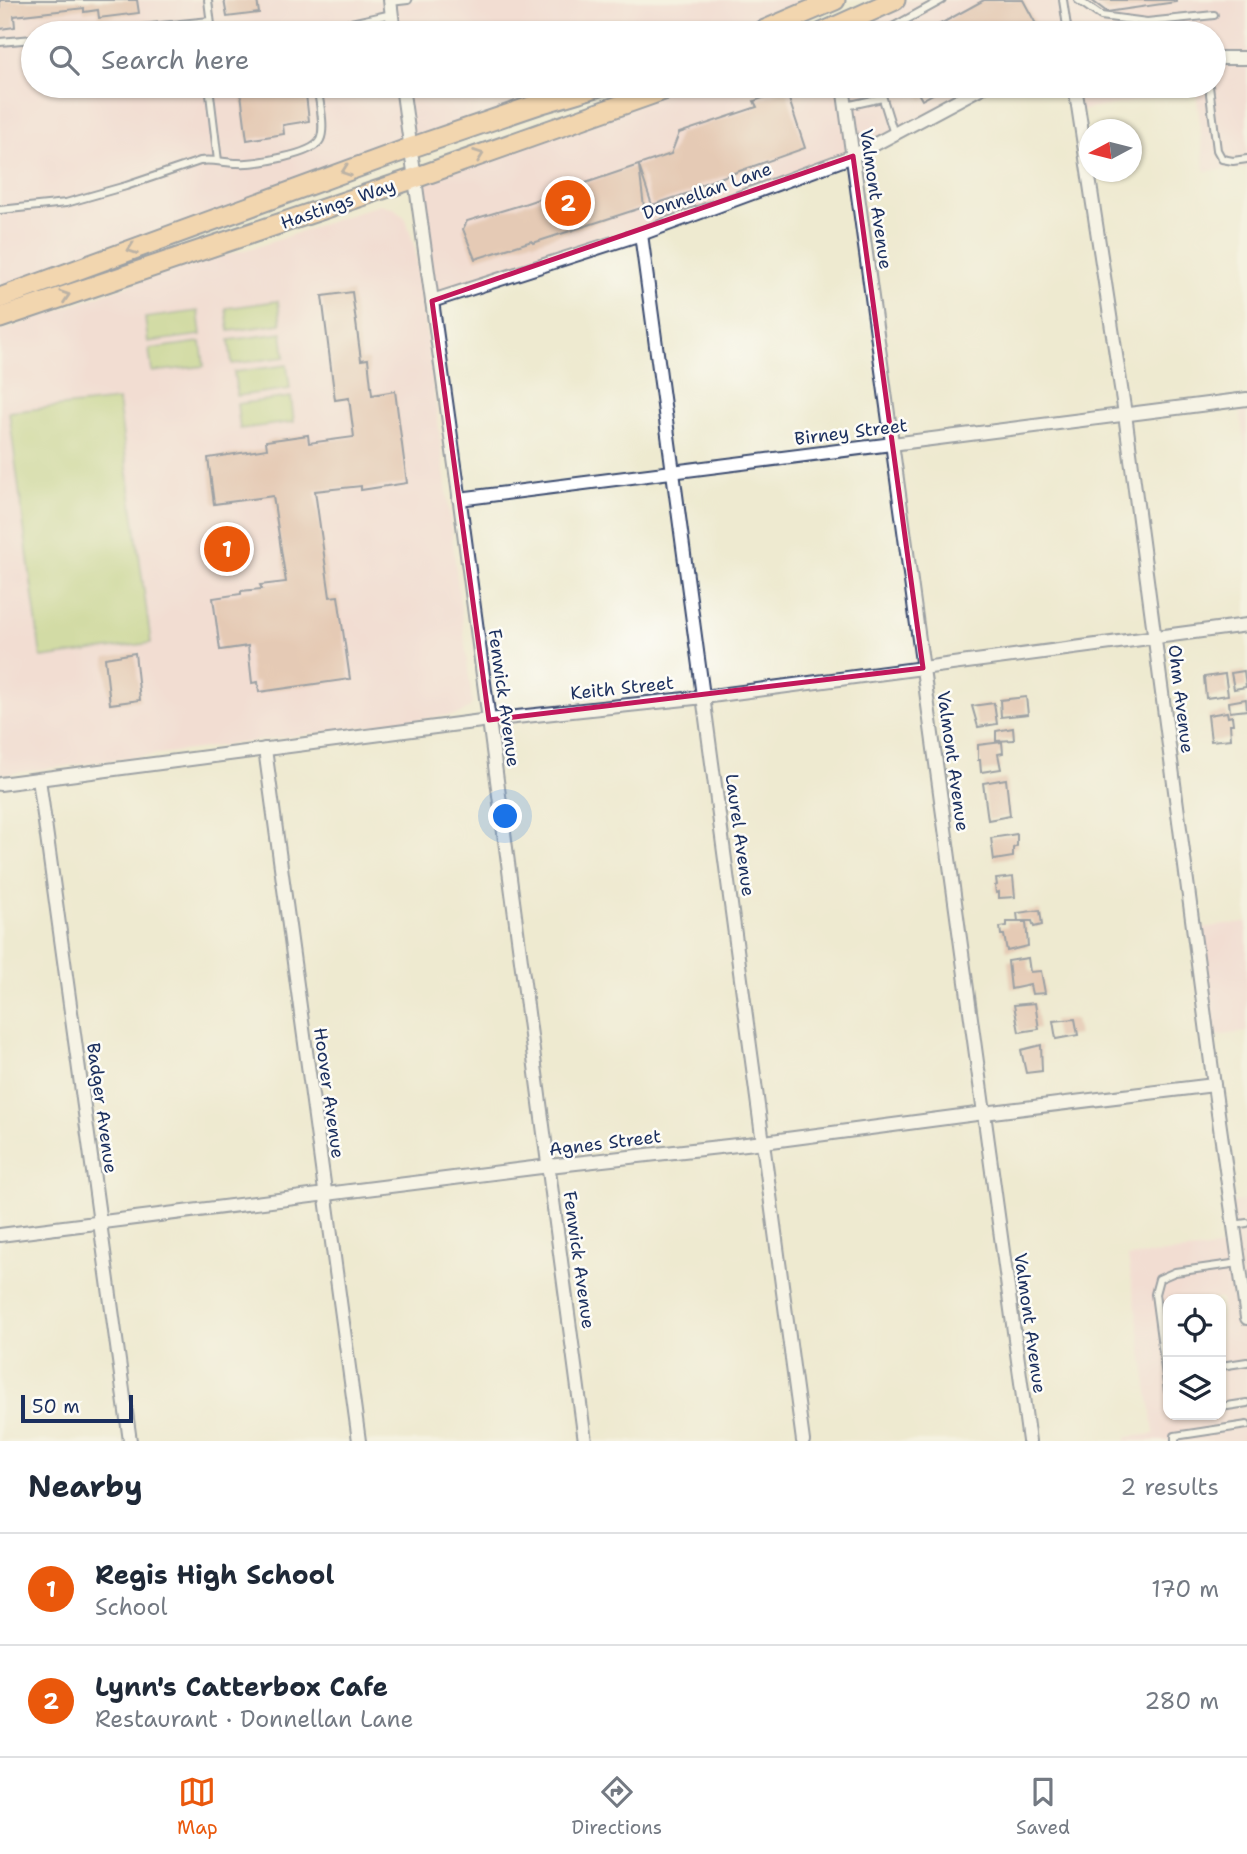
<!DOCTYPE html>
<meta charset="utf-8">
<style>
body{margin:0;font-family:"Shantell Sans",sans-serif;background:#f6f6f7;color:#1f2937}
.controls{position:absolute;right:21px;bottom:21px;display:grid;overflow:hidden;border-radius:14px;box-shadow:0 2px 5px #0004}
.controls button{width:63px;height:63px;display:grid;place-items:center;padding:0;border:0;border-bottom:2px solid #e0e1e3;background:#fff;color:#1f2937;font:35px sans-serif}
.compass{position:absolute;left:1079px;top:119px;width:63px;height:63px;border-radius:50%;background:#fff;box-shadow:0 2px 5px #0004;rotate:263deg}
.scale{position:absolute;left:21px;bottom:18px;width:112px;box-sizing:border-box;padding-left:7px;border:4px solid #1b2f5e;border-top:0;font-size:19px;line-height:24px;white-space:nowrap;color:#1b2f5e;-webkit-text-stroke:5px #fdfcf7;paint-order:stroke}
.you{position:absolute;left:506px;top:817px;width:24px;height:24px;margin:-18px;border:5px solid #fff;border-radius:50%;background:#1a73e8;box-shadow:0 0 0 10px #1a73e833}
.badge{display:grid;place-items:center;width:46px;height:46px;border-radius:50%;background:#ea580c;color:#fff;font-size:23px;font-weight:700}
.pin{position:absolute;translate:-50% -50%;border:4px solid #fff;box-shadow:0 2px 7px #0006}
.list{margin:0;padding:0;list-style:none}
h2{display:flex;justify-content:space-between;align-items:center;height:91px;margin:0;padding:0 28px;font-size:30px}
h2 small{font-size:23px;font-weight:400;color:#747a83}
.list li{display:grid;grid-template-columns:46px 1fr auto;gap:21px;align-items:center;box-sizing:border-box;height:112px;padding:0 28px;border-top:2px solid #e0e1e3}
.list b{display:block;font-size:26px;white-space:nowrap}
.list p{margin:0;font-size:23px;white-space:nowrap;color:#747a83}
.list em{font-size:23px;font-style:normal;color:#747a83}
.icon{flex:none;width:38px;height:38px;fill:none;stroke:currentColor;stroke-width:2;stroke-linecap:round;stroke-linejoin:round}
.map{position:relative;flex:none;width:1247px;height:1441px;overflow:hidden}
.search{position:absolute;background:#fff;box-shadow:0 2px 5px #0004;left:21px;right:21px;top:21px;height:77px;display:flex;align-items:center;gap:18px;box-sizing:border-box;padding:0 24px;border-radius:38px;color:#747a83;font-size:26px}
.sheet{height:315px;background:#fff}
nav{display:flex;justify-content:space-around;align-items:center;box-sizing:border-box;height:98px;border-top:2px solid #e0e1e3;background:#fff;font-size:19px;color:#747a83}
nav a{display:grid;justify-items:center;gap:4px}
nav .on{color:#ea580c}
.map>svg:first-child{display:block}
</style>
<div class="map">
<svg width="1247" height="1441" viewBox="0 0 1247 1441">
<rect width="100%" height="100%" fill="#fdfcf7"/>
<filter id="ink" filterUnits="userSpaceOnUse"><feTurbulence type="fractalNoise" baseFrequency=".0143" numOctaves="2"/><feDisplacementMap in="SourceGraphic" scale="14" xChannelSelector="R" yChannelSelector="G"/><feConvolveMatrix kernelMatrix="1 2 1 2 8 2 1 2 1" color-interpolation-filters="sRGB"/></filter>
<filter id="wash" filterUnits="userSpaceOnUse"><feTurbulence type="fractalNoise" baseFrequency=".00686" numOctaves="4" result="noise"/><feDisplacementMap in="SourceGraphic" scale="28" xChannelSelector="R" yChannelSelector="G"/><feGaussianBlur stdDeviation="1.57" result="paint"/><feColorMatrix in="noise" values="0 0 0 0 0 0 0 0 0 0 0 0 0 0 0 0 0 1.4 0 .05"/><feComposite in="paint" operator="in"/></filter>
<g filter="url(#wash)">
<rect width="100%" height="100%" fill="#eeead0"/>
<!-- built -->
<g fill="#f6cfd6" fill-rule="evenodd">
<polygon points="0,0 835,0 741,33 33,33 33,86 591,86 0,298"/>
<polygon points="895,0 1247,0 1247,168 1205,171 1196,90 1079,111 1075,86 1214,86 1214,33 822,33"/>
<polygon points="675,86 984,86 852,156 432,301 415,178"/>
<polygon points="380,204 394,208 406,219 415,249 437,412 471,693 472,702 470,707 462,713 455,715 0,775 0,331 176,268 263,245"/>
<polygon points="1247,399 1247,462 1238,400"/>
<polygon points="1247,922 1247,1032 1207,1037 1193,929"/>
<path d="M 1247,1200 L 1247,1441 L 1126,1441 L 1126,1437 L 1154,1434 L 1128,1257 L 1236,1246 L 1230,1203 ZM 1168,1299 L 1221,1299 L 1221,1415 L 1168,1415 Z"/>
</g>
<!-- green -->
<g fill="#b0cb71" stroke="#667d68" stroke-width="2">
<polygon points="278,301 281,324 229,331 226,308"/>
<polygon points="198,311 201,335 148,342 145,318"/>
<polygon points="282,333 285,357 232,364 229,340"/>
<polygon points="201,342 204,366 152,372 149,349"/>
<polygon points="287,365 290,389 237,396 234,372"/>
<polygon points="291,397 294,422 240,429 237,404"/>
<polygon points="118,400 151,643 41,658 9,412"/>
</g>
<g id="blocks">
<!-- building -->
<g fill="#daa595">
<polygon points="0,0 137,0 139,13 99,18 98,10 84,12 84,8 14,16 15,27 0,29"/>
<polygon points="224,0 257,0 259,13 227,17"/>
<polygon points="984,0 1023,0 1036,24 1019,33 919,33 932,26 933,28"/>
<polygon points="1091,0 1176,0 1176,2 1107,12"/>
<polygon points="240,86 305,86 309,121 283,125 284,134 247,140"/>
<polygon points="914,86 947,86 922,100"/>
<polygon points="786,90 805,148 697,186 698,190 652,205 639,166 644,207 533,243 532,241 475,259 463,229 467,221 521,205 671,154 679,133 757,107 754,101"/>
<polygon points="352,292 361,360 368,359 372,395 395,391 407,483 361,490 361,486 315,491 330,597 338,596 350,679 259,692 258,682 252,683 248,646 220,650 213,598 241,594 241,591 262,589 260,585 286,582 273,496 214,504 208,458 267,449 266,441 308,435 309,443 354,437 349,398 335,400 322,296"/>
<polygon points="135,653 140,700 110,704 105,658"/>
<polygon points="1244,671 1246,687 1234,689 1231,673"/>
<polygon points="1225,674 1228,695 1206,698 1204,677"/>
<polygon points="1026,697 1028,714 1001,717 1000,700"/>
<polygon points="1246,699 1247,710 1230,712 1229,702"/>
<polygon points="994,703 997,724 978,727 972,706"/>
<polygon points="1227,712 1228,717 1232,716 1233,724 1230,724 1231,739 1211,741 1208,715"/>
<polygon points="1013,728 1014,740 996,741 996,731"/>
<polygon points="1002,742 1003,753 998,754 1001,769 981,772 980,760 978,760 978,745"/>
<polygon points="1006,779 1010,816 988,820 983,783"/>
<polygon points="1017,834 1017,846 1013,848 1013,857 994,860 991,838"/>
<polygon points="1013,877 1015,897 999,898 999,892 996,893 995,886 997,885 996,879"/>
<polygon points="1040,910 1042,925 1034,927 1032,921 1018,921 1017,913"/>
<polygon points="1007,922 1026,922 1028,946 1007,951 1004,935 1001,935 1000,927 1007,926"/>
<polygon points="1028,958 1030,972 1041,971 1045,993 1032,994 1030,985 1011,989 1008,961"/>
<polygon points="1035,1003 1039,1029 1019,1032 1014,1005"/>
<polygon points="1075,1019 1078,1035 1056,1039 1053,1021"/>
<polygon points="1041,1045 1042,1071 1026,1073 1021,1050"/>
</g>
</g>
</g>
<g filter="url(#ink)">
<use href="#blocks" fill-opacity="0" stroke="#3b4b6f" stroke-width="2"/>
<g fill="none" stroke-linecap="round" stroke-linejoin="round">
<defs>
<g id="service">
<polyline points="208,0 212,33"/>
<polyline points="1063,0 1068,33"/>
<polyline points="1078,0 1101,16 1147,22 1214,15"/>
<polyline points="390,2 408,0"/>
<polyline points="92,33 210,21"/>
<polyline points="306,33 392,14"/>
<polyline points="882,33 942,0"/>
<polyline points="0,42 33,39"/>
<polyline points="209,86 218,161"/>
<polyline points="879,86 894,134"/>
<polyline points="1209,86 1217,150 1222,159 1233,161 1247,159"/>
<polyline points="846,106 882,98"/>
<path d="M 0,210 L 66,203 L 126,186 L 200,161 C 213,159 225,163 238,163 C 254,164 313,155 320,140 C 326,128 319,100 317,86"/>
<polyline points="1233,1225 1247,1223"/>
<polyline points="1221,1366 1247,1362"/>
<polyline points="1168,1391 1155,1294 1159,1279 1175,1272 1239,1263"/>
<polyline points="1221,1407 1247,1403"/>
<polyline points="1175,1441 1175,1436 1247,1425"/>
</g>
<g id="minor">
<polyline points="390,0 394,33"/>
<polyline points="1214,58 1247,58"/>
<polyline points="402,86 457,480 585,1441"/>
<polyline points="843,86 1029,1441"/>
<polyline points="1075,86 1125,414 1214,1085 1247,1318"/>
<polyline points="641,234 803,1441"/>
<polyline points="432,301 641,234 853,156 984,86"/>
<polyline points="459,499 1247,399"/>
<polyline points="265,749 359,1441"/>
<polyline points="39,779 130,1441"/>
<polyline points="0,784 489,720 704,697 1247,625"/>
<polyline points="0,1235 549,1166 764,1142 984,1113 1214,1085"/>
</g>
<g id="primary">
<polyline points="758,33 835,0"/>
<polyline points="822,33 895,0"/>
<polyline points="0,298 410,148 539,104 600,86"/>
<polyline points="0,318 415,178 675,86"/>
</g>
</defs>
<!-- service casing -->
<use href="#service" stroke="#3b4b6f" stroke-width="10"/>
<!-- minor casing -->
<use href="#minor" stroke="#3b4b6f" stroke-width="16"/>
<!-- primary casing -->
<use href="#primary" stroke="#3b4b6f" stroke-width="23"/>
<!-- service -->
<use href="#service" stroke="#fff" stroke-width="6"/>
<!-- minor -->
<use href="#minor" stroke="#fff" stroke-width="12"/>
<!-- primary -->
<use href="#primary" stroke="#f7be88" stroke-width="19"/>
</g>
<!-- one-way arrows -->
<defs><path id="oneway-chevron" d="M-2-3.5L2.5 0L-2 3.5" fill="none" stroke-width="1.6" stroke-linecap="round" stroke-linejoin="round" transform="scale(1.75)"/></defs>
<g stroke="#7e6f71">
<use href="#oneway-chevron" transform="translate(479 155) rotate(-20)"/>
<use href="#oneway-chevron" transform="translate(346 171) rotate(160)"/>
<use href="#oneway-chevron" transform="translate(132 249) rotate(160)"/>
<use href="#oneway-chevron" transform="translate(65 296) rotate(-18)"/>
</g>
</g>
<!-- marked area -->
<path d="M0 0H1247V1441H0ZM 853,156 L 923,668 L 489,720 L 432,301 Z" fill="#eeead0" fill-opacity=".55" fill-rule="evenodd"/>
<path fill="none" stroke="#c2185b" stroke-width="5" stroke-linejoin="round" d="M 853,156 L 923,668 L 489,720 L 432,301 Z"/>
<g text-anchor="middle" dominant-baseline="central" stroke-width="5" stroke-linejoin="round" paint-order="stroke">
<!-- street labels -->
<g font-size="18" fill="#1b2f5e" stroke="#fdfcf7">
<text transform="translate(707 191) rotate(-20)">Donnellan Lane</text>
<text transform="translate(876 199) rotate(82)">Valmont Avenue</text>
<text transform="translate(338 204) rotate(-19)">Hastings Way</text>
<text transform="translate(851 432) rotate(-7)">Birney Street</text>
<text transform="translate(622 688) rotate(-6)">Keith Street</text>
<text transform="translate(504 698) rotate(82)">Fenwick Avenue</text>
<text transform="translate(1181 699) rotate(83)">Ohm Avenue</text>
<text transform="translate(953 761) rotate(82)">Valmont Avenue</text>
<text transform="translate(740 835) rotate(82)">Laurel Avenue</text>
<text transform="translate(329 1093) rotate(82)">Hoover Avenue</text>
<text transform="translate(102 1108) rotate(82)">Badger Avenue</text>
<text transform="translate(605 1143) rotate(-7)">Agnes Street</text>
<text transform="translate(579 1260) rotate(82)">Fenwick Avenue</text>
<text transform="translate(1030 1323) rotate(82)">Valmont Avenue</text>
</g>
</g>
</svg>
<div class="controls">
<button><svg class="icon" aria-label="locate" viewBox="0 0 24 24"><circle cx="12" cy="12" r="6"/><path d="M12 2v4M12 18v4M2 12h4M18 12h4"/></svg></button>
<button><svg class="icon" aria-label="layers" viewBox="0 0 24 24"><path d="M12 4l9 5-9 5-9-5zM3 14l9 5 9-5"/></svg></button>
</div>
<svg class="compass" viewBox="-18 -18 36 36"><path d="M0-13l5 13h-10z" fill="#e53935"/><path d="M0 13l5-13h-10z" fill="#747a83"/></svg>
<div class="scale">50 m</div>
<div class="you"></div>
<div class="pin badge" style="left:227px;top:549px">1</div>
<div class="pin badge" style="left:568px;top:203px">2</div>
<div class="search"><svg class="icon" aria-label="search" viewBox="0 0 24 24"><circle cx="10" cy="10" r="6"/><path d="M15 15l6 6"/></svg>Search here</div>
</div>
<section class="sheet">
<h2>Nearby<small>2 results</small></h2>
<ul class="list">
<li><span class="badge">1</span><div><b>Regis High School</b><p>School</p></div><em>170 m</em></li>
<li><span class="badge">2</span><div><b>Lynn's Catterbox Cafe</b><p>Restaurant · Donnellan Lane</p></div><em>280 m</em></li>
</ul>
</section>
<nav>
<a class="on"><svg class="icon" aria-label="map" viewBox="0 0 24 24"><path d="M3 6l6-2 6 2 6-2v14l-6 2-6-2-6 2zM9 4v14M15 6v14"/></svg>Map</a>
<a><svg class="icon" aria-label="directions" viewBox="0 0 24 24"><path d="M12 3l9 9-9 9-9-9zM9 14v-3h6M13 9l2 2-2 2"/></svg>Directions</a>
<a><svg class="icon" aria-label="saved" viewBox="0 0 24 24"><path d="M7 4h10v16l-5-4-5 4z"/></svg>Saved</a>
</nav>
